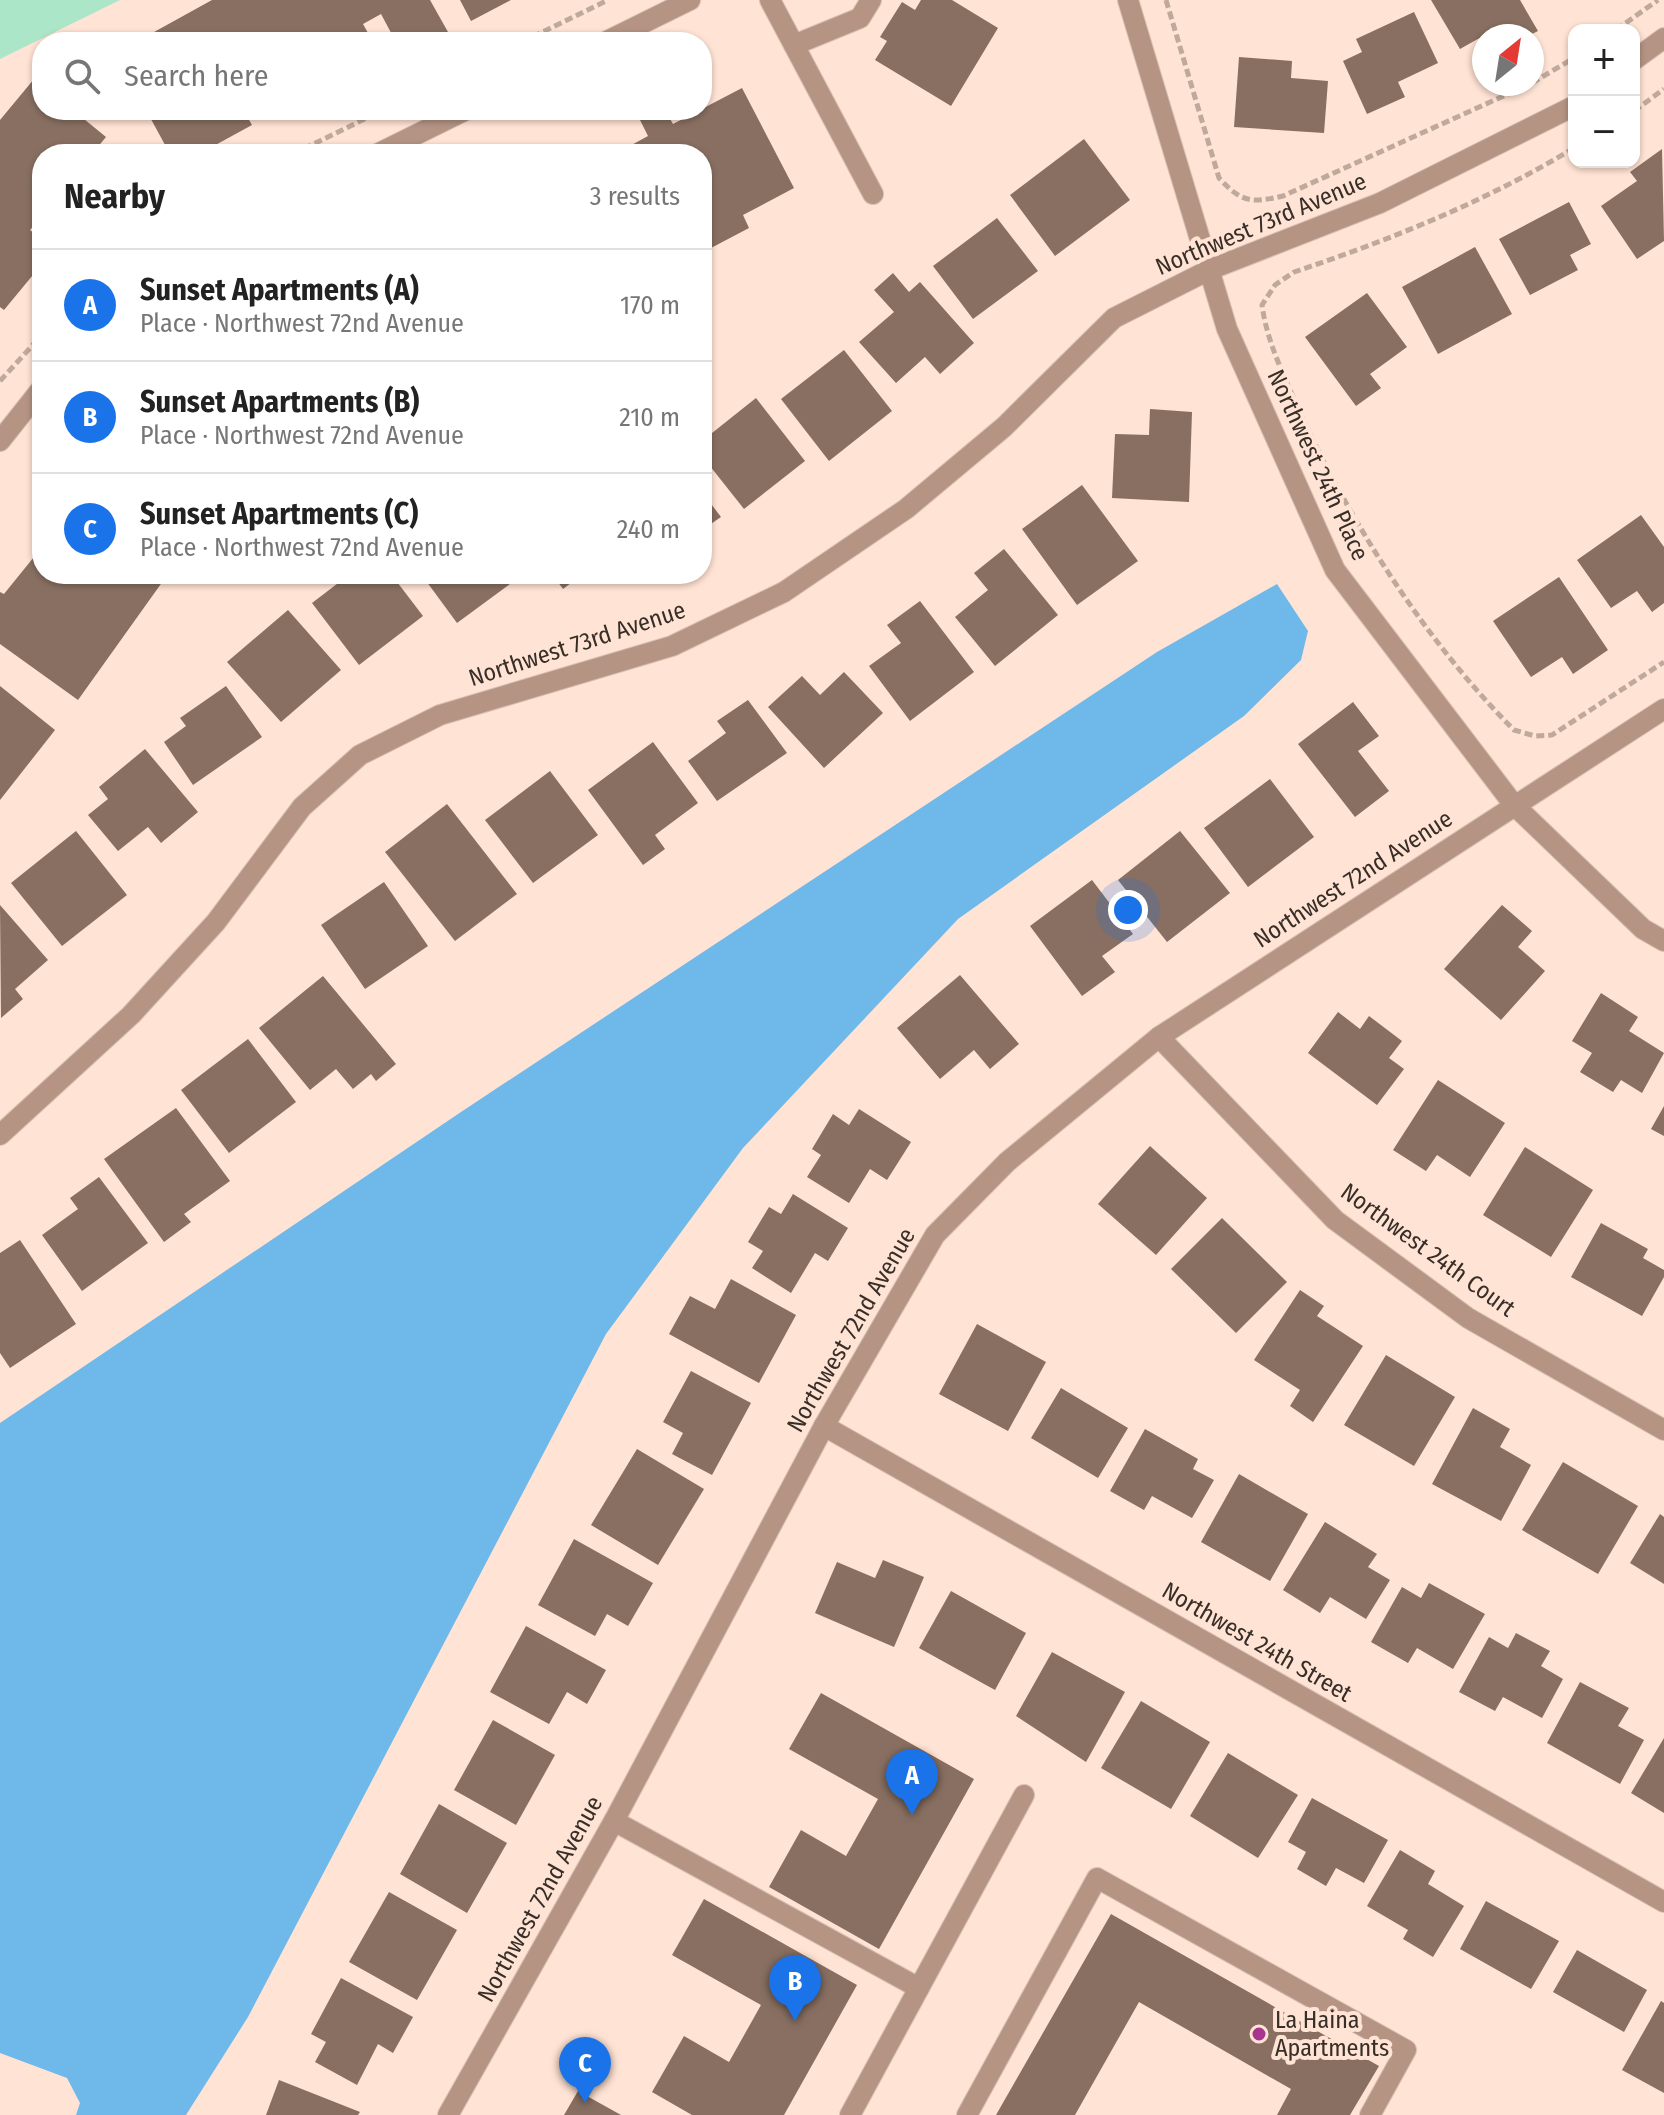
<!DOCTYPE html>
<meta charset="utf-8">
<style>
body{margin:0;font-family:"Fira Sans Condensed",sans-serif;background:#f2f2f2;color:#222}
.controls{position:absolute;right:24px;top:24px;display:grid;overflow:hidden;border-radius:16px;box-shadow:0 2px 6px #0004}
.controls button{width:72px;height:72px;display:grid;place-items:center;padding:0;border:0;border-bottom:2px solid #e0e0e0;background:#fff;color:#222;font:40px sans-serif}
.compass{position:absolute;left:1472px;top:24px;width:72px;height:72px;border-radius:50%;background:#fff;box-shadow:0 2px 6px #0004;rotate:30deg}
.you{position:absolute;left:1128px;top:910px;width:28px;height:28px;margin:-20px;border:6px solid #fff;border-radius:50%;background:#1a73e8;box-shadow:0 0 0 12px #1a73e833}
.badge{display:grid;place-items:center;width:52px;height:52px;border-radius:50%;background:#1a73e8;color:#fff;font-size:26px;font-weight:700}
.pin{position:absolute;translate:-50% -66px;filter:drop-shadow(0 2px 4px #0008)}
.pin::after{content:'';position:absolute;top:42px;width:28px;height:24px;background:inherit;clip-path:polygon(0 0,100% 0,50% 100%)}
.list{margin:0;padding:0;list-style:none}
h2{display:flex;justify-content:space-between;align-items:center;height:104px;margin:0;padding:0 32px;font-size:34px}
h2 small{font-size:26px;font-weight:400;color:#767676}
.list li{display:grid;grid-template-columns:52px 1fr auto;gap:24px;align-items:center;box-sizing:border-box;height:112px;padding:0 32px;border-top:2px solid #e0e0e0}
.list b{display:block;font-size:30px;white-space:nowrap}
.list p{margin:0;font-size:26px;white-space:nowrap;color:#767676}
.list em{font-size:26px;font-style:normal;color:#767676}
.icon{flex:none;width:44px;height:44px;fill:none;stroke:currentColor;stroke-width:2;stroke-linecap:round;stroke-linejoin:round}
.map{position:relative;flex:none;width:1664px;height:2115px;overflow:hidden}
.search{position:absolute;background:#fff;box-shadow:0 2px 6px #0004;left:32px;top:32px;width:680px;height:88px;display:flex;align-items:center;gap:20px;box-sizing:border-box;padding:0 28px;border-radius:32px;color:#767676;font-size:30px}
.panel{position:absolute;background:#fff;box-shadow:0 2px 6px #0004;left:32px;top:144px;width:680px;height:440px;border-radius:32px}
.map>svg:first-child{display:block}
</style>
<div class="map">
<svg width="1664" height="2115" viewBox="0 0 1664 2115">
<rect width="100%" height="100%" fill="#ffe3d4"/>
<!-- green -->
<polygon fill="#ace6c8" points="0,0 120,0 0,59"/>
<!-- water -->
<polygon fill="#6eb9ea" points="1277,584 1308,631 1301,660 1244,716 958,919 743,1148 606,1334 248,2017 186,2115 76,2115 80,2103 67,2078 0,2053 0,1423 461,1112 1157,652"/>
<!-- building -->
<g fill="#886f61">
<polygon points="212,0 430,0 448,32 429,42 396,42 381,14 363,24 373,42 136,42"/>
<polygon points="460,0 511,0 471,21"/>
<polygon points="921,0 952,0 998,28 951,106 875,60 887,41 880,37 902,2 915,10"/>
<polygon points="1431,0 1520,0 1538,31 1528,36 1495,36 1492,31 1460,49"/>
<polygon points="1414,12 1438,63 1398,82 1405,97 1367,114 1343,61 1362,52 1356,39"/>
<polygon points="1239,57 1292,61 1291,78 1328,81 1324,133 1234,127"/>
<polygon points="34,79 42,85 42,110 73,110 106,137 92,154 42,154 42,216 30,230 42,240 42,264 4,310 0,307 0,120"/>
<polygon points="742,88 794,188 743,215 749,228 711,248 702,233 702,154 615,154 648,136 639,118 654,110 665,110 673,124"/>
<polygon points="146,110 250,110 245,113 252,125 199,154 170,154"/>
<polygon points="1084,139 1130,200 1055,256 1010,195"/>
<polygon points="1662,149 1664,241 1637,259 1601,206 1637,181 1630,172"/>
<polygon points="1569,202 1591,244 1570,255 1578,270 1530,295 1499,239"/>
<polygon points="997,218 1038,271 973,319 933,266"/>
<polygon points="1475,247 1512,314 1438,354 1402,287"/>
<polygon points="893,273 909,292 920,282 974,343 940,374 925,357 896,383 859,342 894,312 874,290"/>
<polygon points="1367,293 1407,347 1370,374 1381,388 1356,406 1305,337"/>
<polygon points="844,350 892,411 829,461 781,399"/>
<polygon points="756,398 805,461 744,509 702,456 702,441"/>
<polygon points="1150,409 1192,412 1189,502 1112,498 1115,434 1149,435"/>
<polygon points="1082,485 1138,561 1077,605 1022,529"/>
<polygon points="702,492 721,517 702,530"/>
<polygon points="1641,515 1664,547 1664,603 1652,612 1637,591 1611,608 1577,560"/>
<polygon points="42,547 42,574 168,574 78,700 0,644 0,592 4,594"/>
<polygon points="1004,549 1058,615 995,666 955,617 988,590 974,573"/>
<polygon points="350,574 391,574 423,616 359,665 312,603"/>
<polygon points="421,574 509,574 514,581 457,623"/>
<polygon points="552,574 583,574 563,589"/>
<polygon points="1559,577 1608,650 1573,674 1562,657 1531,677 1493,621"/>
<polygon points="920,601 974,672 910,721 869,666 901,643 887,625"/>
<polygon points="288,610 341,670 281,722 227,662"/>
<polygon points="844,672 883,713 824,768 768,707 802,676 820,695"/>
<polygon points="0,686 55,730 0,800"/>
<polygon points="226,686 262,737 193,785 164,742 186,726 180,718"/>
<polygon points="748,700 787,753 717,801 688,761 726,733 717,721"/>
<polygon points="1353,702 1379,736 1358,751 1389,791 1355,817 1298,744"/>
<polygon points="653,742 698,803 655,835 665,849 643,865 588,790"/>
<polygon points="145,749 198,812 161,843 148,827 118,851 88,815 108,799 99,787"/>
<polygon points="550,771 598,835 533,883 485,820"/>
<polygon points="1270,779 1314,837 1248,887 1204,828"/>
<polygon points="447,804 517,894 455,941 385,852"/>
<polygon points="76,831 127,895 62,946 11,883"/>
<polygon points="1180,831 1230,893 1167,942 1118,880"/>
<polygon points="1092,880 1133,934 1102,956 1115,972 1082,996 1030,926"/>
<polygon points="384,882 428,946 365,989 321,925"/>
<polygon points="0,905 48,960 15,989 23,999 1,1018"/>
<polygon points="1502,905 1532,931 1518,947 1545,971 1501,1020 1444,969"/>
<polygon points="960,975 1019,1044 990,1069 974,1050 940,1079 897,1028"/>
<polygon points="323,976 396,1064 376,1081 371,1074 353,1089 336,1069 310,1090 259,1028"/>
<polygon points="1601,993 1638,1017 1629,1031 1664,1053 1642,1093 1621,1080 1613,1092 1580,1072 1592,1053 1572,1041"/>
<polygon points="1338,1012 1360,1029 1369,1016 1402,1041 1389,1058 1404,1069 1377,1105 1308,1053"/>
<polygon points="248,1039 296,1102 229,1153 181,1090"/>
<polygon points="1438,1080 1505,1123 1470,1177 1437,1155 1426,1171 1393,1150"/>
<polygon points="1664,1106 1664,1136 1651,1129"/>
<polygon points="176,1108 230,1181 184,1214 191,1222 164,1242 104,1159"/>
<polygon points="859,1109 911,1142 887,1180 870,1169 849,1203 807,1177 821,1155 812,1149 833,1114 849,1125"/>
<polygon points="1150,1146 1207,1198 1156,1255 1098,1204"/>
<polygon points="1525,1147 1593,1190 1551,1257 1483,1215"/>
<polygon points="99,1177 148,1243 82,1291 42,1235 78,1209 70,1198"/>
<polygon points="793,1194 848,1228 828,1261 815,1253 791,1293 752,1268 763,1251 748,1242 769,1207 781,1214"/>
<polygon points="1222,1218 1287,1282 1236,1333 1171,1269"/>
<polygon points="1601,1223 1648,1249 1643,1258 1664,1270 1664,1277 1642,1316 1571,1277"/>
<polygon points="20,1240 76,1324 10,1368 0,1353 0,1253"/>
<polygon points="731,1279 796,1315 759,1383 669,1334 690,1296 715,1309"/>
<polygon points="1300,1290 1324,1306 1317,1316 1363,1346 1313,1422 1290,1406 1300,1390 1254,1360"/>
<polygon points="977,1324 1046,1362 1008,1431 939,1394"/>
<polygon points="1386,1355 1455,1397 1414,1466 1344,1425"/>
<polygon points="691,1371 751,1403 712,1475 672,1454 683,1433 663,1422"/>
<polygon points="1061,1388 1128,1428 1098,1478 1031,1438"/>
<polygon points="1473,1408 1510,1429 1500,1447 1531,1465 1501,1521 1432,1484"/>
<polygon points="1145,1429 1198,1459 1193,1469 1214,1480 1192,1518 1152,1496 1144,1510 1110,1491"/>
<polygon points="637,1449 704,1489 658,1565 591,1525"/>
<polygon points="1563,1462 1638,1506 1598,1574 1522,1530"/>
<polygon points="1239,1474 1308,1514 1270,1581 1201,1542"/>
<polygon points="1660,1514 1664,1517 1664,1584 1630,1563"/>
<polygon points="1325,1522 1377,1554 1368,1567 1390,1580 1366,1619 1330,1597 1320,1613 1283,1590"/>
<polygon points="574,1539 653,1583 628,1626 607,1614 595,1636 538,1605"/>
<polygon points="883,1560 924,1577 894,1647 815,1613 837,1562 875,1578"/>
<polygon points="1429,1583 1485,1614 1453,1669 1417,1648 1408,1663 1371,1642 1402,1587 1421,1598"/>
<polygon points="951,1591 1026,1633 995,1690 919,1648"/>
<polygon points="526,1626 606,1670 587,1704 567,1692 549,1724 490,1692"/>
<polygon points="1516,1633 1550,1651 1541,1666 1563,1679 1542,1718 1503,1697 1495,1711 1459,1692 1489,1637 1508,1648"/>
<polygon points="1052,1652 1125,1692 1086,1762 1016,1716"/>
<polygon points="1580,1682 1629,1708 1618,1726 1644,1740 1620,1784 1547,1743"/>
<polygon points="821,1693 974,1779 879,1949 769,1887 801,1830 846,1856 878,1799 789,1749"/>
<polygon points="1141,1701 1210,1742 1171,1809 1101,1768"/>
<polygon points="493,1720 555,1755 516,1825 454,1790"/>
<polygon points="1664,1738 1664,1813 1631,1793"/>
<polygon points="1228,1753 1298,1795 1258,1858 1190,1816"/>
<polygon points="1312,1798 1388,1840 1364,1883 1336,1868 1326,1886 1297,1869 1306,1852 1288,1842"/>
<polygon points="439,1804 507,1843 467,1913 400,1874"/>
<polygon points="1400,1850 1435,1871 1428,1884 1464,1906 1433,1957 1403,1939 1408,1930 1367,1906"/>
<polygon points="389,1892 457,1930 417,2000 349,1962"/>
<polygon points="704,1899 857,1985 784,2115 692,2115 652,2092 684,2036 729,2062 761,2005 672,1955"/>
<polygon points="1486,1901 1559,1941 1531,1989 1460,1949"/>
<polygon points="1111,1914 1379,2066 1350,2115 1277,2115 1291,2089 1139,2002 1075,2115 996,2115"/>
<polygon points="1577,1950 1647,1990 1624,2032 1553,1992"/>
<polygon points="341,1978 413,2017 393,2053 378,2044 357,2085 315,2062 326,2042 311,2034"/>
<polygon points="1661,2001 1664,2003 1664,2093 1622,2070"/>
<polygon points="279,2080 360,2112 358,2115 266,2115"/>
<polygon points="578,2091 621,2115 564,2115"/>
</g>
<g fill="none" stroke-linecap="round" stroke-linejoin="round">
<defs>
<g id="lane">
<polyline points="770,0 873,194"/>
<polyline points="794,45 860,18 871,0"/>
<polyline points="614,1821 919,1988 1024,1795"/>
<polyline points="850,2115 919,1988"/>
<polyline points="967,2115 1097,1878 1406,2050 1370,2115"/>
</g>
<g id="street">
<polyline points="1128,0 1227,329 1335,570 1514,805 1643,929 1664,941"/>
<polyline points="605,42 690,0"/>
<polyline points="1634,60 1664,38"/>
<polyline points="377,154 466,110"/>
<polyline points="0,441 42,388"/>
<polyline points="1159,1037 1335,1220 1468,1318 1664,1430"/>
<polyline points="0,1135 131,1015 216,922 302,807 360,755 440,715 672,646 784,592 906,509 1004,427 1114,318 1209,270 1380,203 1574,106"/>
<polyline points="824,1426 1664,1902"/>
<polyline points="448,2115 614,1821 824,1426 935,1235 1007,1162 1159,1037 1664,709"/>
</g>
</defs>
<!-- lane casing -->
<use href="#lane" stroke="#d7bfb2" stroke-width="22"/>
<!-- street casing -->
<use href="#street" stroke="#d7bfb2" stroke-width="22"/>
<!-- path -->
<g stroke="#bfa99c" stroke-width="5" stroke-dasharray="8 4" stroke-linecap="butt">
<path d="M 1166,0 L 1219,178 C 1242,203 1251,203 1283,196 L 1530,84"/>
<polyline points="1616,30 1658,0"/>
<polyline points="522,42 608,0"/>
<polyline points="1532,83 1574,58"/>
<polyline points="1634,111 1664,89"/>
<path d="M 1574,148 C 1487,201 1390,240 1294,272 L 1275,285 L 1262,305 C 1267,342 1283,373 1298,408 C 1349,521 1426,642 1514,730 L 1535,736 L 1552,735 L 1664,662"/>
<polyline points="293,154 383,110"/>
<polyline points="0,381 42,335"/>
</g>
<!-- lane -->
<use href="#lane" stroke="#b59484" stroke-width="20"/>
<!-- street -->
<use href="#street" stroke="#b59484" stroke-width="20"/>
</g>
<!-- markers -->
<circle fill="#a8348e" stroke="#ffe3d4" stroke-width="3" cx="1259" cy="2034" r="8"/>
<g text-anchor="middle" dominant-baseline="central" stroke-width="8" stroke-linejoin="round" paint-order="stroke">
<!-- street labels -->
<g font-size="24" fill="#382e28" stroke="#ffe3d4">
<text transform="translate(1261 224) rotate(-23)">Northwest 73rd Avenue</text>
<text transform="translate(1318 465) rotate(65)">Northwest 24th Place</text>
<text transform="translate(577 644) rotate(-18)">Northwest 73rd Avenue</text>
<text transform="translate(1353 879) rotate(-33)">Northwest 72nd Avenue</text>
<text transform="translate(1428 1250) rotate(36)">Northwest 24th Court</text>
<text transform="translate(851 1330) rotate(-60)">Northwest 72nd Avenue</text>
<text transform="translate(1257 1642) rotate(30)">Northwest 24th Street</text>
<text transform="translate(540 1899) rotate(-61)">Northwest 72nd Avenue</text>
</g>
<!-- poi labels -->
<g font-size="24" fill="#382e28" stroke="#ffe3d4" text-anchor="start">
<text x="1275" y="2020">La Haina<tspan x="1275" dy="28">Apartments</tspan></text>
</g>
</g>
</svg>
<div class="controls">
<button>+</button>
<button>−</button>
</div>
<svg class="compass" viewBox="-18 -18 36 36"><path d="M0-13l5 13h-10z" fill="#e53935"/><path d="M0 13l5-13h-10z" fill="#767676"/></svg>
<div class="you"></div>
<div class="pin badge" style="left:912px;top:1815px">A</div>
<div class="pin badge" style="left:795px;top:2021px">B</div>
<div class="pin badge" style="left:585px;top:2103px">C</div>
<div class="search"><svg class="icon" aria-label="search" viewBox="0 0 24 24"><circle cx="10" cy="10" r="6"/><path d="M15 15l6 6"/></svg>Search here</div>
<section class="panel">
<h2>Nearby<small>3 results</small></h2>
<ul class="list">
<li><span class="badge">A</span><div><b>Sunset Apartments (A)</b><p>Place · Northwest 72nd Avenue</p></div><em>170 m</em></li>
<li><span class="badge">B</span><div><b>Sunset Apartments (B)</b><p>Place · Northwest 72nd Avenue</p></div><em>210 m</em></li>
<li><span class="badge">C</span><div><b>Sunset Apartments (C)</b><p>Place · Northwest 72nd Avenue</p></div><em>240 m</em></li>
</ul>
</section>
</div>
